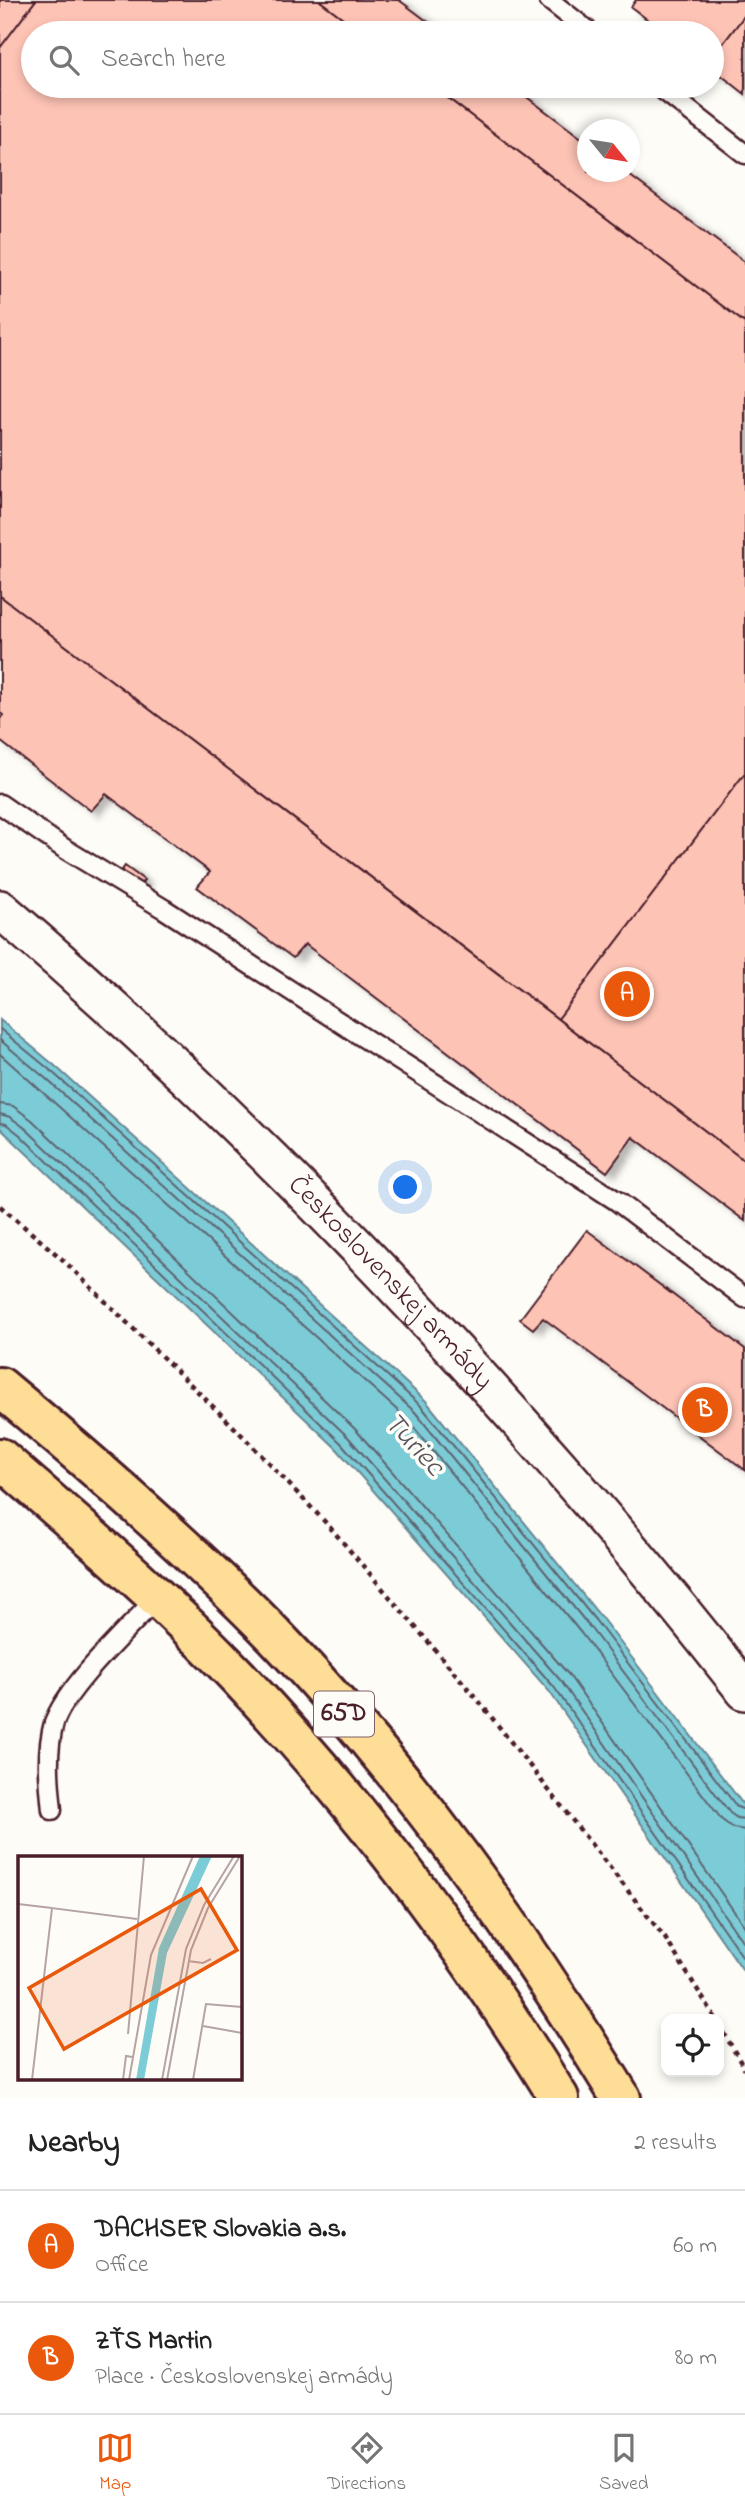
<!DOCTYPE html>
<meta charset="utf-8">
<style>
body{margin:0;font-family:"Indie Flower",sans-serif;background:#f6f6f6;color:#222}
.controls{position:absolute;right:21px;bottom:21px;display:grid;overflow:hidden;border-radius:14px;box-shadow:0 4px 10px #0003}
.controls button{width:63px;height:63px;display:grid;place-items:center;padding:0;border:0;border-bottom:2px solid #e0e0e0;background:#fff;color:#222;font:35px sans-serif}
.compass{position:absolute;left:577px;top:119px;width:63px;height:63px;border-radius:50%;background:#fff;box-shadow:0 4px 10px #0003;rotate:120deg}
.you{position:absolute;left:406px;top:1188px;width:24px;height:24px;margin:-18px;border:5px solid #fff;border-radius:50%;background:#1a73e8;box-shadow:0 0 0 10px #1a73e833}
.badge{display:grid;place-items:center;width:46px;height:46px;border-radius:50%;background:#ea580c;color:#fff;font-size:23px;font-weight:700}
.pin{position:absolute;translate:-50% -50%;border:4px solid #fff;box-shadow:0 2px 7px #0006}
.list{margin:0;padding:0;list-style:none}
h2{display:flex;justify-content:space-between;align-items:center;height:91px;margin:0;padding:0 28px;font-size:30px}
h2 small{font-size:23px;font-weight:400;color:#767676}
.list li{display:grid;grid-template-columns:46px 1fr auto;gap:21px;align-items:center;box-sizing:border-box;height:112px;padding:0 28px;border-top:2px solid #e0e0e0}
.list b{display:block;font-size:26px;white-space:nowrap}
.list p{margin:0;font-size:23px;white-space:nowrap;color:#767676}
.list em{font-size:23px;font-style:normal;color:#767676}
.icon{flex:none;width:38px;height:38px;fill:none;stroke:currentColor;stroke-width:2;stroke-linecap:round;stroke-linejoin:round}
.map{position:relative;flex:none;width:745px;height:2098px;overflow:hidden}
.search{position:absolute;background:#fff;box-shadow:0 4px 10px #0003;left:21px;right:21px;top:21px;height:77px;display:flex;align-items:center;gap:18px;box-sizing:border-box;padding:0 24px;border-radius:38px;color:#767676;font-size:26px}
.sheet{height:315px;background:#fff}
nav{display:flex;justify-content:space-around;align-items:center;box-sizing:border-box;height:98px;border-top:2px solid #e0e0e0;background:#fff;font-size:19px;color:#767676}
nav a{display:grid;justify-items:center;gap:4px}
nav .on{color:#ea580c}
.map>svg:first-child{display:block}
</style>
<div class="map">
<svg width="745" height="2098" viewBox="0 0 745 2098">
<defs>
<filter id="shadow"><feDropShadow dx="8" dy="4.5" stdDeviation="3.5" flood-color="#0004"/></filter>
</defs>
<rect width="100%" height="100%" fill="#fdfcf7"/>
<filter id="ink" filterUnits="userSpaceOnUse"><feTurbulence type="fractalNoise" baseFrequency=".0143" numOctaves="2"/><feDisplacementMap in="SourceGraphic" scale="14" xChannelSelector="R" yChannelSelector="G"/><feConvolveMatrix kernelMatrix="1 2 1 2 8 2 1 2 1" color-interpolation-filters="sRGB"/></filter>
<g filter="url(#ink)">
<!-- water -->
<polygon fill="#7cccd7" stroke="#688792" stroke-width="2" points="0,1020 54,1065 426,1401 601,1617 745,1807 745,1973 549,1691 336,1448 0,1128"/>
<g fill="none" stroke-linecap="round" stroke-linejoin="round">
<!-- shore -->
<g stroke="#5e6470" stroke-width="2">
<polyline points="0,1029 50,1070 421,1406 596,1621 737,1807 745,1810"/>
<polyline points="0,1040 44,1077 415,1412 589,1626 730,1813 737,1818 745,1819"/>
<polyline points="0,1054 407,1419 581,1633 722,1820 733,1828 745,1830"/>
<polyline points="0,1104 13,1106 32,1120 356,1430 569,1675 745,1927"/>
<polyline points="0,1114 10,1117 25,1128 348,1437 561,1681 745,1945"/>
<polyline points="0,1123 6,1124 19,1134 341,1443 554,1687 745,1960"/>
</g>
</g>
<!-- building -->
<g fill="#fdc3b5" stroke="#4a1f2b" stroke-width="2" filter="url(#shadow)">
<polygon points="0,0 36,0 0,48"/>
<polygon points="36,0 319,0 363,33 33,33 33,86 432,86 745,323 745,773 558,1019 0,596 0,48"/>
<polygon points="319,0 399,0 443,33 363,33"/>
<polygon points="636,0 745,0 745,15 712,58 712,33 665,33 631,7"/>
<polygon points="745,15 745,94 712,68 712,58"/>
<polygon points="432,86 512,86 588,143 588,172 625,172 745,262 745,323"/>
<polygon points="0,596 745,1161 745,1221 633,1137 607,1172 305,944 293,958 197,887 210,872 106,794 91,811 0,741 0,719 3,715 0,713"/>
<polygon points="745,773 745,1161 558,1019"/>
<polygon points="125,866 144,880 136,891 117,877"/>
<polygon points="587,1230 745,1349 745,1470 543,1318 533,1329 520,1319"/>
</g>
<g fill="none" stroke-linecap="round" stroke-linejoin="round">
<defs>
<g id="service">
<polyline points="549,0 591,33"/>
<polyline points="658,86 745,154"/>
<polyline points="0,804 65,849 164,909 617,1201 745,1298"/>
<path d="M 52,1810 C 49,1782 46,1751 54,1723 C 65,1688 130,1627 157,1598"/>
</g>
<g id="minor">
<path id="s1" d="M 0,909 C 163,1048 315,1198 460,1356 C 559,1464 655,1575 745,1691"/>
</g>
<g id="primary">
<path d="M 0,1387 C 95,1466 189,1548 275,1636 C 409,1775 521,1934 621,2098"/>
<path d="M 0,1458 C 81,1529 164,1599 238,1677 C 359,1805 467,1947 559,2098"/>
</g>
</defs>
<!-- service casing -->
<use href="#service" stroke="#4a1f2b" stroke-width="23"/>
<!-- minor casing -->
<use href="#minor" stroke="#4a1f2b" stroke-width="42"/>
<!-- primary casing -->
<use href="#primary" stroke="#4a1f2b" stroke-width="44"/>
<!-- path -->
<g stroke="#4a1f2b" stroke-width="4.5" stroke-dasharray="5 5" stroke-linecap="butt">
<polyline points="0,1206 62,1259 237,1430 328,1525 478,1700 665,1938 716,2019"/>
<polyline points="719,2024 745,2070"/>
</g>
<!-- service -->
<use href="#service" stroke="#fdfcf7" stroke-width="18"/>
<!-- minor -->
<use href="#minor" stroke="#fdfcf7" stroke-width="37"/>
<!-- primary -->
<use href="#primary" stroke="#fedd96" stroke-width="38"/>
</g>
</g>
<g text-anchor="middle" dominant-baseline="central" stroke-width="7" stroke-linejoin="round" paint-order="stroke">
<!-- shield labels -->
<rect fill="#fdfcf7" stroke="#806168" stroke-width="2" x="314" y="1691.5" width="60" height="45" rx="5"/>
<g font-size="26" font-weight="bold" fill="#4a1f2b">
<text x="344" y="1714">65D</text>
</g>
<!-- street labels -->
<g font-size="28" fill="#4a1f2b" stroke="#fdfcf7">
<text stroke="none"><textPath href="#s1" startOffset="541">Československej armády</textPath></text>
</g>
<!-- water labels -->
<g font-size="30" font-style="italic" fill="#59535f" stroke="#fdfcf7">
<text transform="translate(413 1445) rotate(47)">Turiec</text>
</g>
</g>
<!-- overview -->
<g transform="translate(18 1856)">
<rect width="224" height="224" fill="#fdfcf7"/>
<path d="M 182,0 L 194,0 L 149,97 L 126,224 L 118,224 L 141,92 Z" fill="#7cccd7"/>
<path fill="none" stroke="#b5a4a5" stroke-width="2" d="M 0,48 L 34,52M 170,105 L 185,107 L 193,103M 185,170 L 224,177M 110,178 L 126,0M 14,224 L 34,52 L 119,63M 105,224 L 108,200 L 114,201M 111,224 L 133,99 L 175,0M 144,224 L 168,93 L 186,49 L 216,0M 149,224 L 173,94 L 190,52 L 222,0M 175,224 L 188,148 L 224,151"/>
<path fill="#e8590c" fill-opacity="0.15" stroke="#e8590c" stroke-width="3.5" d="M 183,33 L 219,94 L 46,193 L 11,132 Z"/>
<rect width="224" height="224" fill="none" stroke="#4a1f2b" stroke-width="3.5"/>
</g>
</svg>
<div class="controls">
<button><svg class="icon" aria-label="locate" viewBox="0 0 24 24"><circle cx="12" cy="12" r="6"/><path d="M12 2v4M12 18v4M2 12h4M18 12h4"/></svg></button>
</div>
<svg class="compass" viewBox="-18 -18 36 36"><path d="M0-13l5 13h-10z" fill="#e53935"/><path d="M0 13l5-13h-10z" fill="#767676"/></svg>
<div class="you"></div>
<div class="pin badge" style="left:627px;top:994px">A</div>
<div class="pin badge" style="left:705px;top:1410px">B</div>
<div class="search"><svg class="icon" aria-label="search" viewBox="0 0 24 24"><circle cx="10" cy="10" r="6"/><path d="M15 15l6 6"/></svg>Search here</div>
</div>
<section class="sheet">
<h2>Nearby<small>2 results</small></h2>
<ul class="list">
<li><span class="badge">A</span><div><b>DACHSER Slovakia a.s.</b><p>Office</p></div><em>60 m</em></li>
<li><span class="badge">B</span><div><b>ZŤS Martin</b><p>Place · Československej armády</p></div><em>80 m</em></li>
</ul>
</section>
<nav>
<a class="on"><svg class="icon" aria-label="map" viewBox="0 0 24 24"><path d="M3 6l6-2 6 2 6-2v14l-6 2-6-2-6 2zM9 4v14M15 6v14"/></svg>Map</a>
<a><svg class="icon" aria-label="directions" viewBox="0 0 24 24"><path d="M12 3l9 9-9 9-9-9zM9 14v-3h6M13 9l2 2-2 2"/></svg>Directions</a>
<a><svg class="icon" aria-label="saved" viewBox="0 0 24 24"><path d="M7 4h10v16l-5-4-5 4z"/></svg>Saved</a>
</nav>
